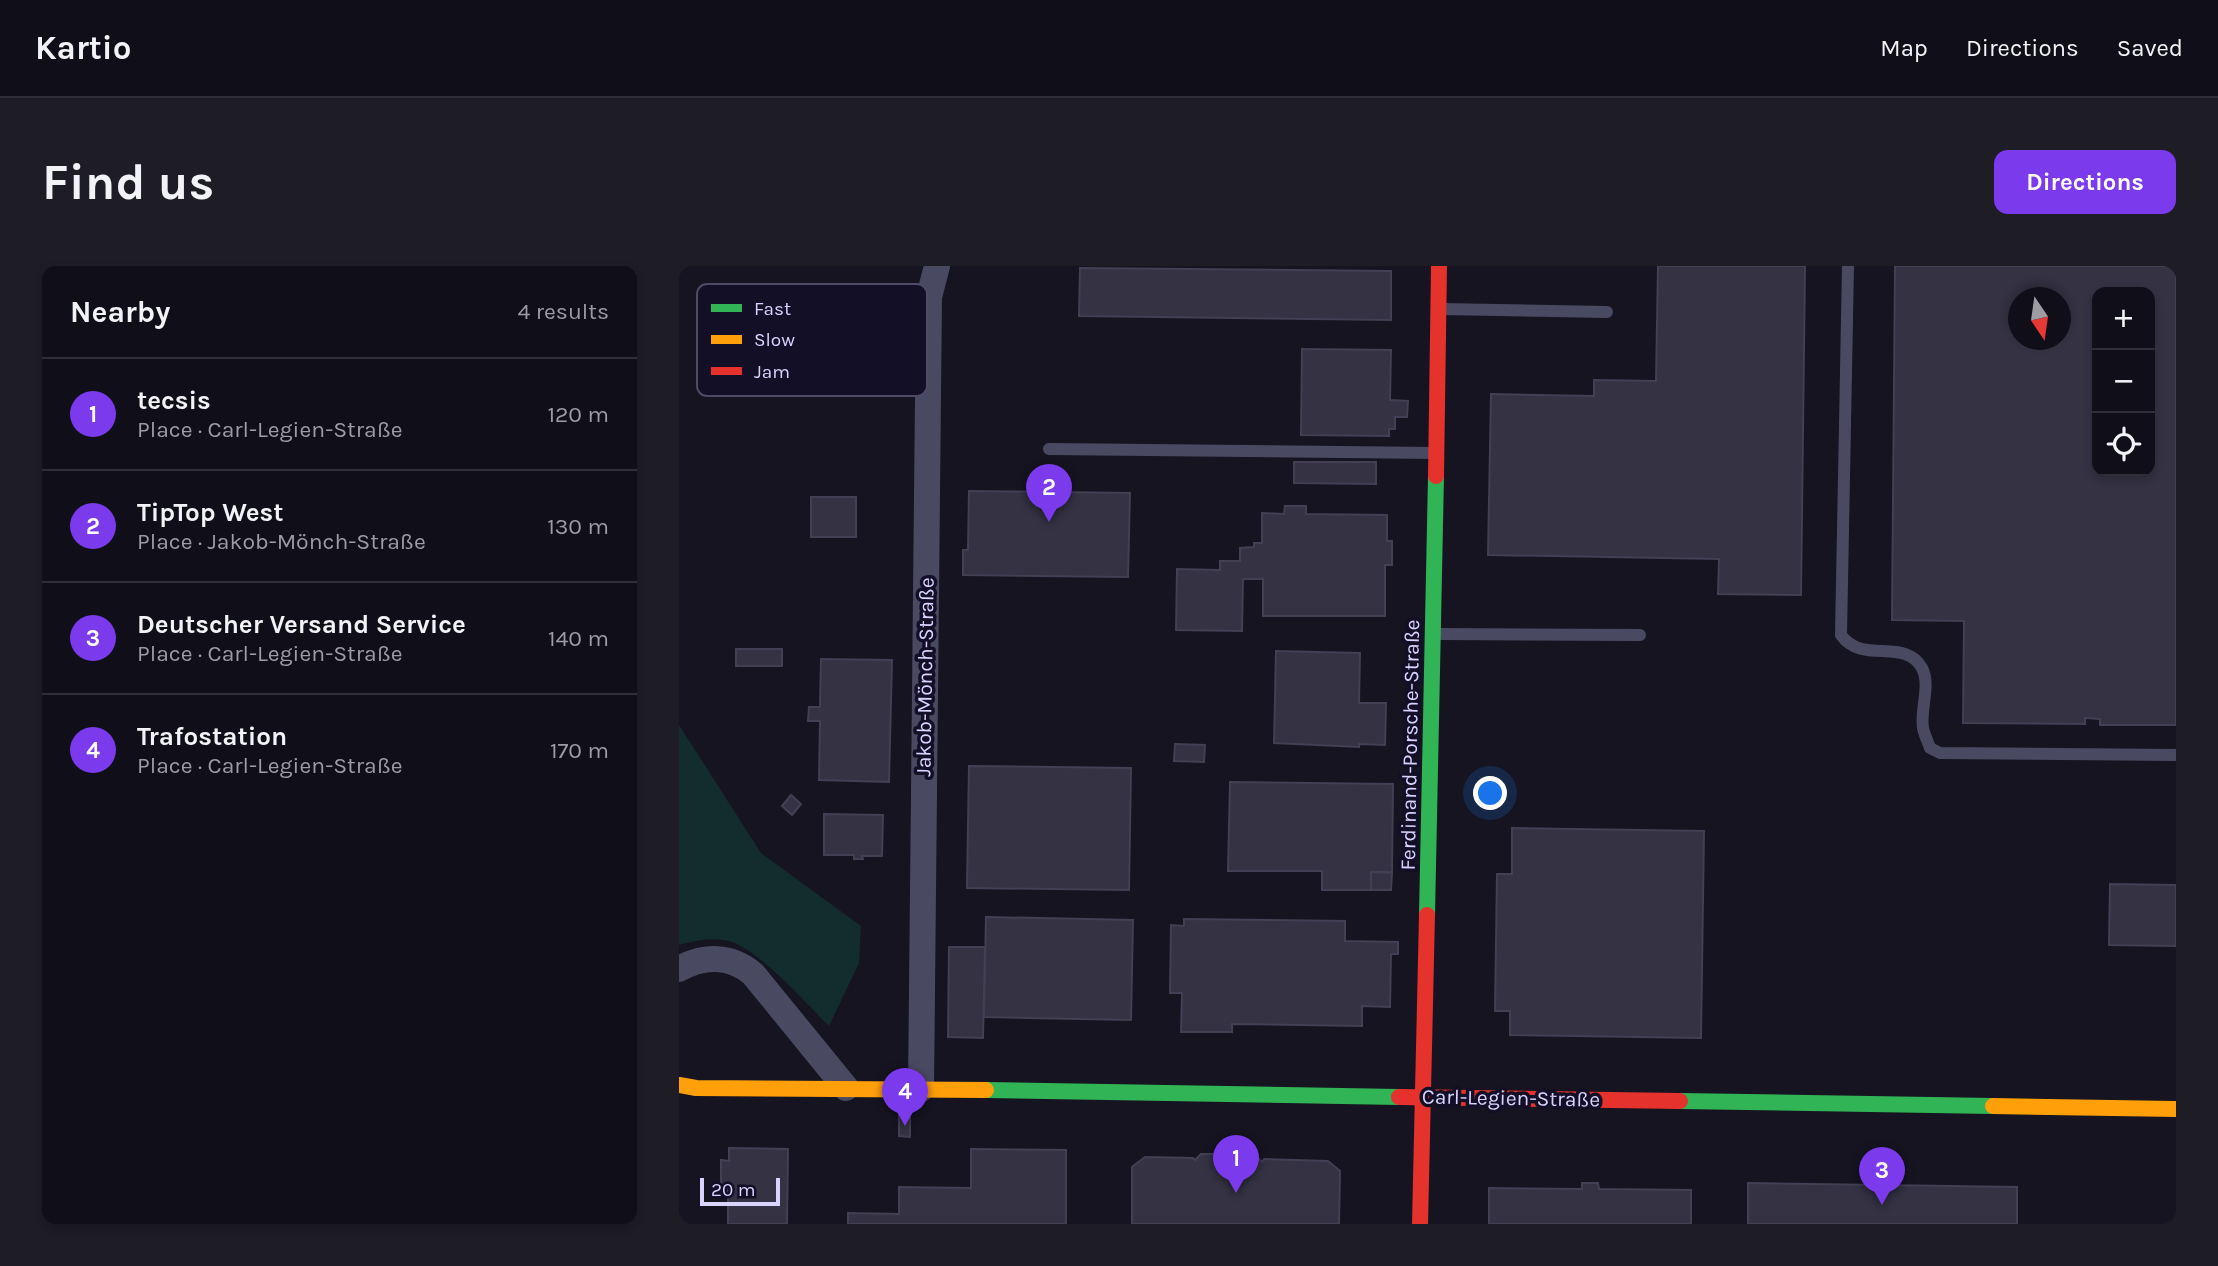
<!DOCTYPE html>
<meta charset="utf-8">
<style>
body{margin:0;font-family:Karla,sans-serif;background:#1e1d26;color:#f1f3f6}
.controls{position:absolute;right:21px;top:21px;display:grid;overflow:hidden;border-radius:14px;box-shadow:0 4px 10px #0003}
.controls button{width:63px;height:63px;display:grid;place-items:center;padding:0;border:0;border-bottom:2px solid #302f38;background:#100f19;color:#f1f3f6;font:35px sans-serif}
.compass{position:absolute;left:1329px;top:21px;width:63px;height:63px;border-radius:50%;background:#100f19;box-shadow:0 4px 10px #0003;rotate:167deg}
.scale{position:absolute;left:21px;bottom:18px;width:80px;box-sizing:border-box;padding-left:7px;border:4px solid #d9d4ff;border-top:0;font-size:19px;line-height:24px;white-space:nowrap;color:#d9d4ff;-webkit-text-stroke:5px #130f26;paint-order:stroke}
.you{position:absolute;left:812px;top:528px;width:24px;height:24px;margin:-18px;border:5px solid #fff;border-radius:50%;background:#1a73e8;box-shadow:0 0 0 10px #1a73e833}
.badge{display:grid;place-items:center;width:46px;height:46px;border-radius:50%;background:#7c3aed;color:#fff;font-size:23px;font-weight:700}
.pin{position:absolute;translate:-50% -58px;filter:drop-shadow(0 2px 4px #0008)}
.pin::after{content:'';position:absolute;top:37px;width:24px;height:21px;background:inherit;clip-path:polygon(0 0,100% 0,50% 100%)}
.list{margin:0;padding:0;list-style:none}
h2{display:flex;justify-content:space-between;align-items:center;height:91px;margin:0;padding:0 28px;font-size:30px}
h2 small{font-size:23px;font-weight:400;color:#9c9ca2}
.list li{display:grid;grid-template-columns:46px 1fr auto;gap:21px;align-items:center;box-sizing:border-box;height:112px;padding:0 28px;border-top:2px solid #302f38}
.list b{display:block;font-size:26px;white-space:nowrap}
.list p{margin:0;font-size:23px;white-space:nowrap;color:#9c9ca2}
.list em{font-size:23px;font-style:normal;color:#9c9ca2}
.icon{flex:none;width:38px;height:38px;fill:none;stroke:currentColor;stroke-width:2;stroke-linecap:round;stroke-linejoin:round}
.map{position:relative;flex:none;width:1497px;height:958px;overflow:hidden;border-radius:14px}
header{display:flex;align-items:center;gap:42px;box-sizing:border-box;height:98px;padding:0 35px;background:#100f19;border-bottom:2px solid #302f38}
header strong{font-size:33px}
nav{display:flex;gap:38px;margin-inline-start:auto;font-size:24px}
.intro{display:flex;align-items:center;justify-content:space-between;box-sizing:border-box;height:168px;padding:0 42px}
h1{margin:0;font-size:49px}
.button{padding:18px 32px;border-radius:14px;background:#7c3aed;color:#fff;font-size:24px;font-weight:700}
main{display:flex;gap:42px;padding:0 42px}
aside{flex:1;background:#100f19;border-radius:14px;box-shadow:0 4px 10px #0003}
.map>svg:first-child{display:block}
</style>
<header>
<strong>Kartio</strong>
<nav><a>Map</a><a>Directions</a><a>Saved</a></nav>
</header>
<div class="intro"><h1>Find us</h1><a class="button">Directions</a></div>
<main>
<aside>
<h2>Nearby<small>4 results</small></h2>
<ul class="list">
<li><span class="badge">1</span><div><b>tecsis</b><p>Place · Carl-Legien-Straße</p></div><em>120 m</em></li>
<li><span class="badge">2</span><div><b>TipTop West</b><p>Place · Jakob-Mönch-Straße</p></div><em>130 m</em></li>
<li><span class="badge">3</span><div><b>Deutscher Versand Service</b><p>Place · Carl-Legien-Straße</p></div><em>140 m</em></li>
<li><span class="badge">4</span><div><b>Trafostation</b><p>Place · Carl-Legien-Straße</p></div><em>170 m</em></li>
</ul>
</aside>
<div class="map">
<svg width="1497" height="958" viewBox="0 0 1497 958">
<rect width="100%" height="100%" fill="#161421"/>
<!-- green -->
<path fill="#132c2d" d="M 0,459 L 82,587 L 182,660 L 180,697 L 150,760 C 127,738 78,681 49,675 C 33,671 16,675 0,679 Z"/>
<!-- building -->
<g fill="#343243" stroke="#433f54" stroke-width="2" fill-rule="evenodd">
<polygon points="979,0 1126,0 1122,329 1039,328 1040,293 809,289 812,128 915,130 915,114 977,115"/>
<path d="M 1216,0 L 1497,0 L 1497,459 L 1421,459 L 1421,453 L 1406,452 L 1406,458 L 1284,457 L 1285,355 L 1213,354 ZM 1418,26 L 1471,26 L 1471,205 L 1418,205 ZM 1339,32 L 1381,32 L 1381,74 L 1339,74 Z"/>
<polygon points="401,2 712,5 712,54 400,50"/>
<polygon points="623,83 712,84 711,134 729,135 728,151 716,151 716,163 710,163 710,170 622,169"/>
<polygon points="615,196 697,196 697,218 615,217"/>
<polygon points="290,225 451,227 449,311 284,309 284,284 289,284"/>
<rect x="132" y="231" width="45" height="40"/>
<polygon points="606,240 627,240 627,248 708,249 708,275 713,275 713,299 706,299 706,350 584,350 584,313 564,313 563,365 497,364 498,303 541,304 541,295 561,295 561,282 575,281 575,277 583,277 583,247 605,248"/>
<rect x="57" y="383" width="46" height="17"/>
<polygon points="597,385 681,387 680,437 707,437 706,479 680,478 680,481 595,477"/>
<polygon points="142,393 213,394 210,516 140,514 141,455 129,455 130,441 141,441"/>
<polygon points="496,478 526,479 525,496 495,495"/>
<polygon points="290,500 452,502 450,624 288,622"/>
<polygon points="551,516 714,518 713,606 692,606 692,624 643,624 643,605 549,605"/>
<polygon points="112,529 122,538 113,549 103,540"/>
<polygon points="145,548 204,549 203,590 183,590 184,593 175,593 175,589 145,589"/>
<polygon points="833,562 1025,565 1022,772 831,769 831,745 816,745 818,608 833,608"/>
<polygon points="692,606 713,607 712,624 692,624"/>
<polygon points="1431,618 1497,619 1497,680 1430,679"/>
<polygon points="307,651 454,654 452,754 305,751"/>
<polygon points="505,653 666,655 666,675 719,676 719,688 712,688 711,741 683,740 683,760 553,758 553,766 502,766 503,727 491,727 492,659 505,660"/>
<polygon points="270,681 306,681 304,772 269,771"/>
<polygon points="220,850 231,850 231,871 220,870"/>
<polygon points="50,882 109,883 108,958 49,958 49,925 42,924 42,894 50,895"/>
<polygon points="292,883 387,884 387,958 169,958 169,947 220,948 220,921 292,922"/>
<polygon points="522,888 540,888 540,893 558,893 558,888 576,889 583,896 585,893 649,895 661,905 660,958 453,958 453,901 466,891 514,892 516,894"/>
<polygon points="903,917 919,917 920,923 1012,924 1012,958 810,958 810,922 903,923"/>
<polygon points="1069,917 1338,921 1338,958 1069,958"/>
</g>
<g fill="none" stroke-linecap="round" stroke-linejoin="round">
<!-- lane -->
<g stroke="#4a4962" stroke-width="12">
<path d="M 1169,0 L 1162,369 C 1183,399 1226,371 1243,402 C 1252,419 1241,443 1244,462 C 1245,468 1249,476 1251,482 L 1261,487 L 1497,489"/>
<polyline points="761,43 928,46"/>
<polyline points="370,183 756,187"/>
<polyline points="759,368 961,369"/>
</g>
<!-- street -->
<g stroke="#4a4962" stroke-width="26">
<path d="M 0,703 C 25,689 52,689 74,708 L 167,822"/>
<polyline points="242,823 250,31 258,0"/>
</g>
<!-- fast -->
<g stroke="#30b455" stroke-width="16">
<polyline points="748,649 757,210"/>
<polyline points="307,824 720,831"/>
<polyline points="1001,835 1314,840"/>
</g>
<!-- slow -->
<g stroke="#ff9f0a" stroke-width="16">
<polyline points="0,819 17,822 307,824"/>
<polyline points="1314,840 1497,843"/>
</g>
<!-- jam -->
<g stroke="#e5322d" stroke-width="16">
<polyline points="757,210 760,0"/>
<polyline points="720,831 1001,835"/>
<polyline points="741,958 748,649"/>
</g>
</g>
<g text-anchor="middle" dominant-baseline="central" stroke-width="7" stroke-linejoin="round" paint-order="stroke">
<!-- street labels -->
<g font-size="21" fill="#d9d4ff" stroke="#130f26">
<text transform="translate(246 411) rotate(-89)">Jakob-Mönch-Straße</text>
<text transform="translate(731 479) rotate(-89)">Ferdinand-Porsche-Straße</text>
<text transform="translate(832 832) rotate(1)">Carl-Legien-Straße</text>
</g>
</g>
<!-- legend -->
<rect x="18" y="18" width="230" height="112" rx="10" fill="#130f26" stroke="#4e4a67" stroke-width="2"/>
<rect x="32" y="38" width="31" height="8" fill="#30b455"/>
<rect x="32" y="69" width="31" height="9" fill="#ff9f0a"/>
<rect x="32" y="101" width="31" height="8" fill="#e5322d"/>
<g font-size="19" fill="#d9d4ff">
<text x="75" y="49">Fast</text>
<text x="75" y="80">Slow</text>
<text x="75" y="112">Jam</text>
</g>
</svg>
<div class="controls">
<button>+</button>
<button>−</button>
<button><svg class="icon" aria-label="locate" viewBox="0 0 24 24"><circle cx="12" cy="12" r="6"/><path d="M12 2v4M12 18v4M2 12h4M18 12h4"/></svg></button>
</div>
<svg class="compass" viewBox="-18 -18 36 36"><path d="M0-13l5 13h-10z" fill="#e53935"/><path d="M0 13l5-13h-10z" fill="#9c9ca2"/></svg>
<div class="scale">20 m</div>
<div class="you"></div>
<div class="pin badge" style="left:557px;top:927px">1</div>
<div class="pin badge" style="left:370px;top:256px">2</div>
<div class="pin badge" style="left:1203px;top:939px">3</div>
<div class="pin badge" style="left:226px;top:860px">4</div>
</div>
</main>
